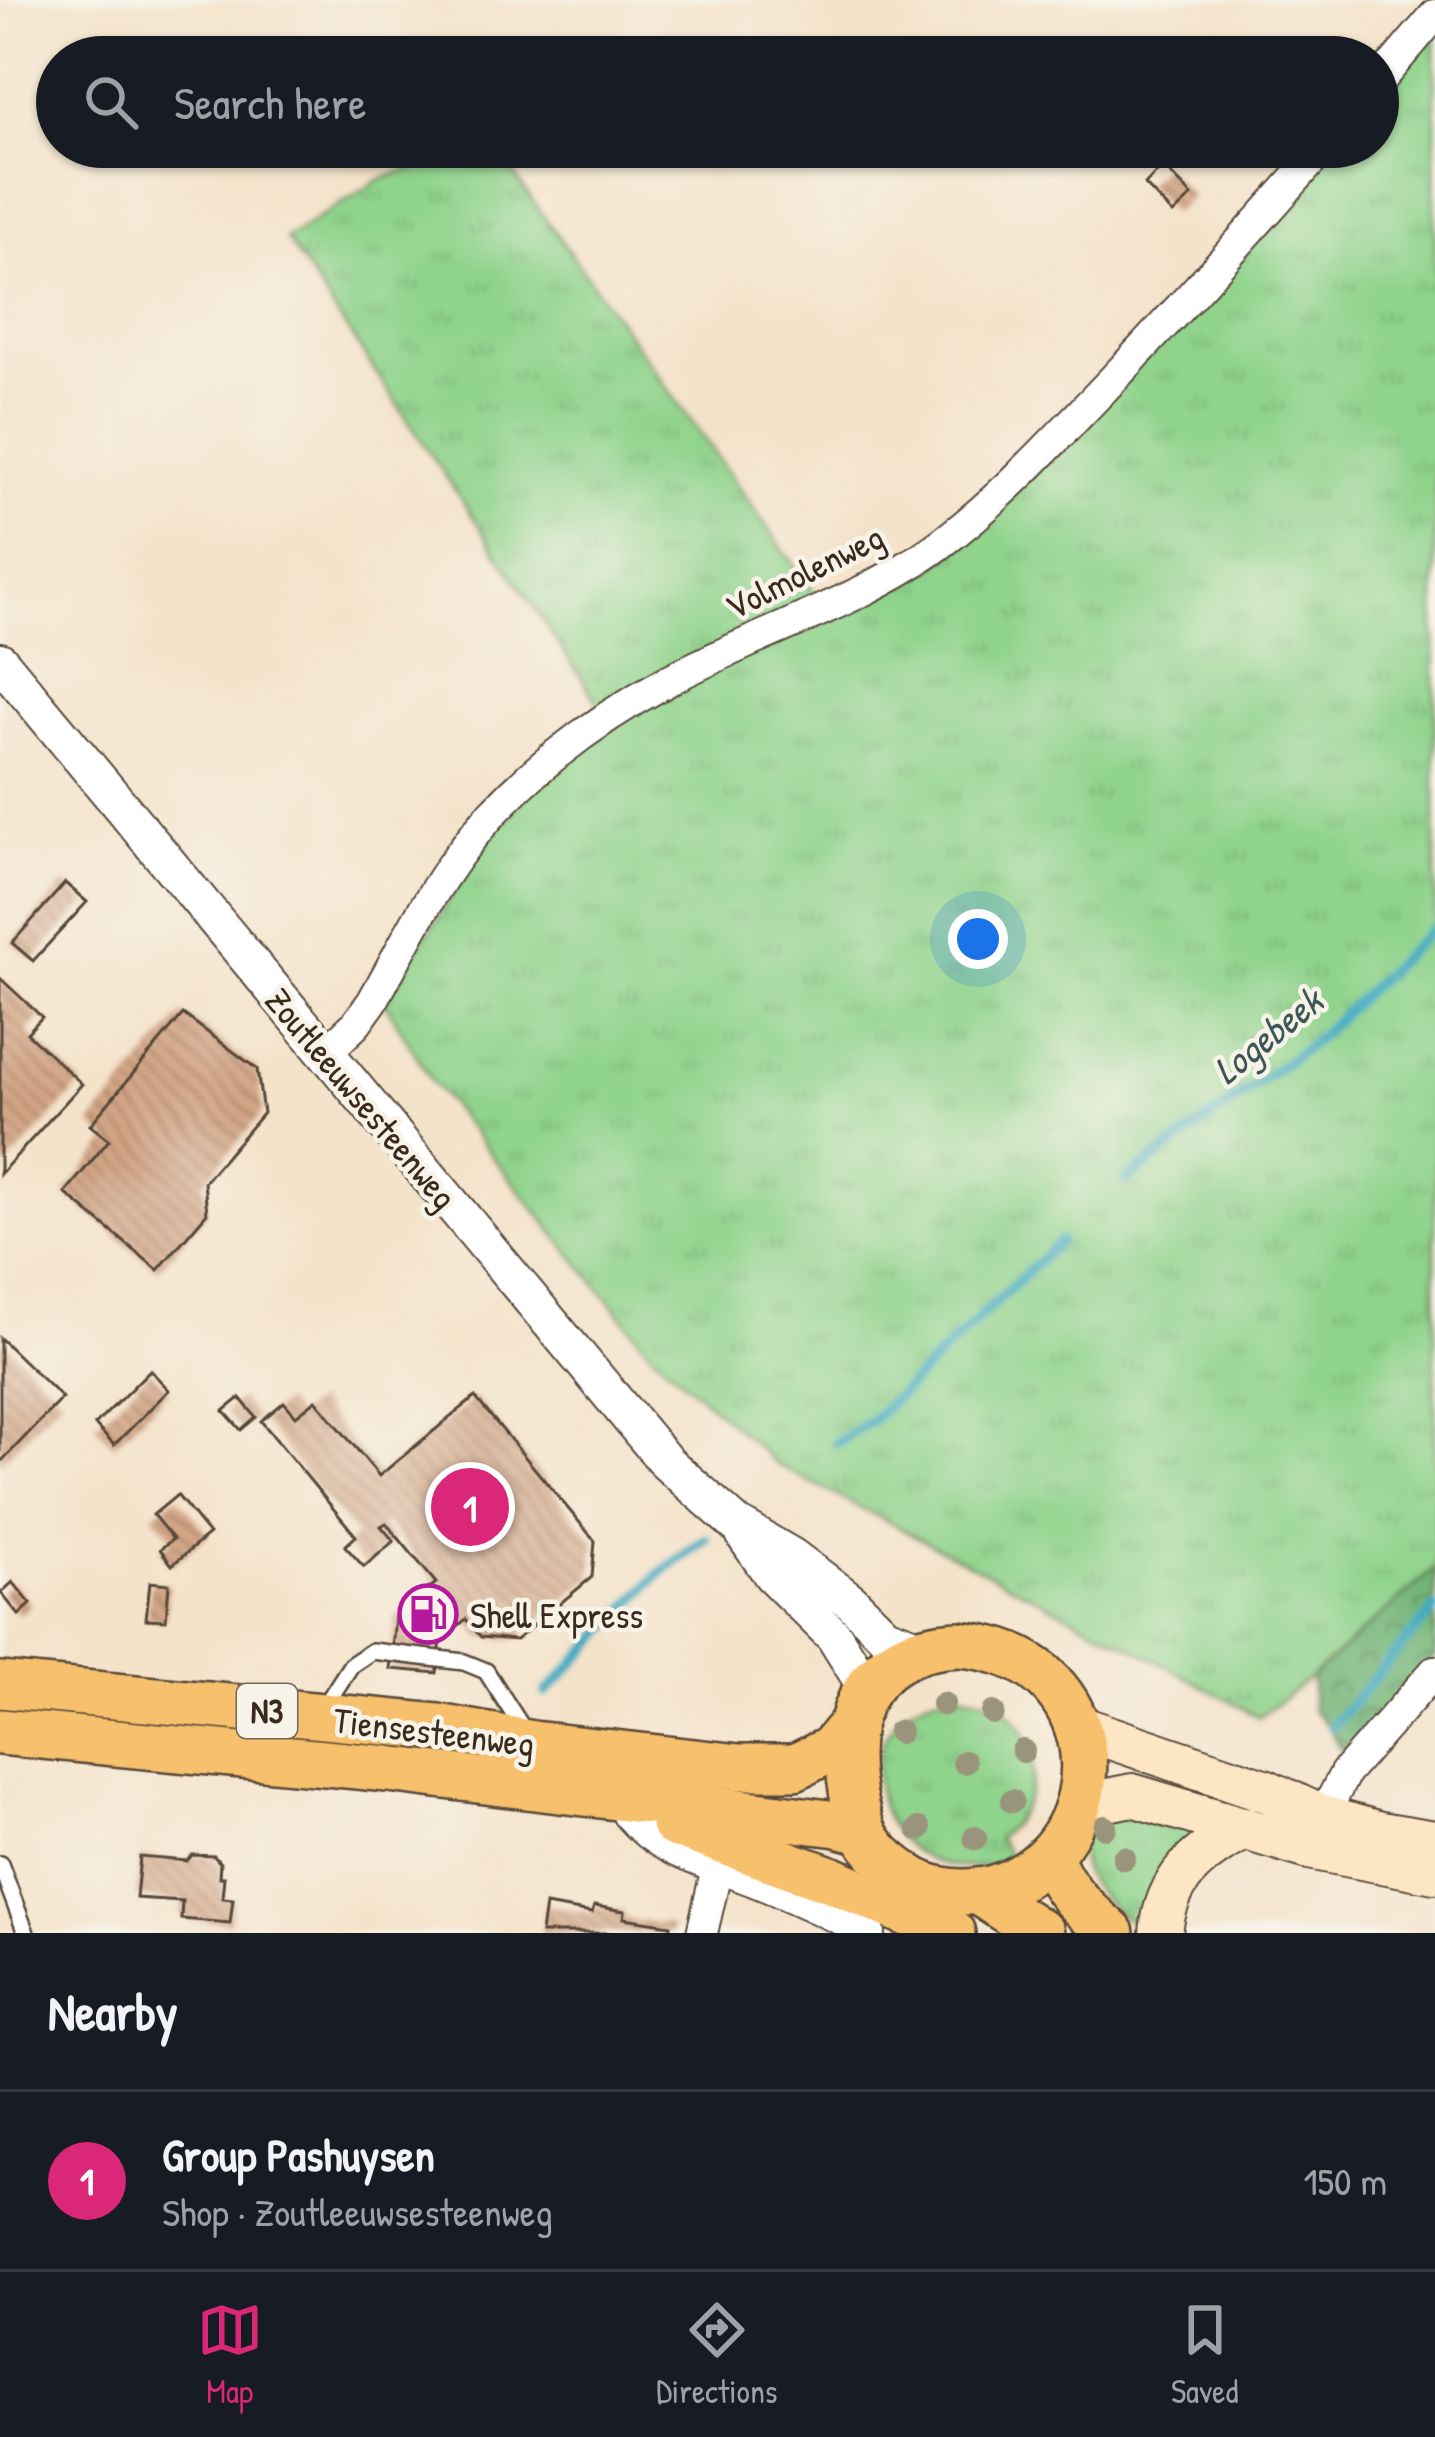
<!DOCTYPE html>
<meta charset="utf-8">
<style>
body{margin:0;font-family:"Patrick Hand",sans-serif;background:#242831;color:#f1f3f6}
.you{position:absolute;left:978px;top:939px;width:42px;height:42px;margin:-30px;border:9px solid #fff;border-radius:50%;background:#1a73e8;box-shadow:0 0 0 18px #1a73e833}
.badge{display:grid;place-items:center;width:78px;height:78px;border-radius:50%;background:#db2777;color:#fff;font-size:39px;font-weight:700}
.pin{position:absolute;translate:-50% -50%;border:6px solid #fff;box-shadow:0 3px 12px #0006}
.list{margin:0;padding:0;list-style:none}
h2{display:flex;justify-content:space-between;align-items:center;height:156px;margin:0;padding:0 48px;font-size:51px}
h2 small{font-size:39px;font-weight:400;color:#9ea1a6}
.list li{display:grid;grid-template-columns:78px 1fr auto;gap:36px;align-items:center;box-sizing:border-box;height:180px;padding:0 48px;border-top:3px solid #363941}
.list b{display:block;font-size:45px;white-space:nowrap}
.list p{margin:0;font-size:39px;white-space:nowrap;color:#9ea1a6}
.list em{font-size:39px;font-style:normal;color:#9ea1a6}
.icon{flex:none;width:66px;height:66px;fill:none;stroke:currentColor;stroke-width:2;stroke-linecap:round;stroke-linejoin:round}
.map{position:relative;flex:none;width:1435px;height:1933px;overflow:hidden}
.search{position:absolute;background:#171b24;box-shadow:0 3px 9px #0004;left:36px;right:36px;top:36px;height:132px;display:flex;align-items:center;gap:30px;box-sizing:border-box;padding:0 42px;border-radius:66px;color:#9ea1a6;font-size:45px}
.sheet{height:336px;background:#171b24}
nav{display:flex;justify-content:space-around;align-items:center;box-sizing:border-box;height:168px;border-top:3px solid #363941;background:#171b24;font-size:33px;color:#9ea1a6}
nav a{display:grid;justify-items:center;gap:6px}
nav .on{color:#db2777}
.map>svg:first-child{display:block}
</style>
<div class="map">
<svg width="1435" height="1933" viewBox="0 0 1435 1933">
<defs>
<pattern id="grass-tufts" width="24" height="20" patternUnits="userSpaceOnUse" patternTransform="scale(3)"><rect width="24" height="20" fill="#8fd38c"/><path d="M3 7l-1-3M5 7V3M7 7l1-3M15 17l-1-3M17 17v-4M19 17l1-3" fill="none" stroke="#7cb578"/></pattern>
<pattern id="forest-crowns" width="20" height="18" patternUnits="userSpaceOnUse" patternTransform="scale(3)"><rect width="20" height="18" fill="#73b578"/><path d="M2 6a3 3 0 1 1 6 0M12 15a3 3 0 1 1 6 0" fill="none" stroke="#609362"/></pattern>
<pattern id="building-back-hatch" width="6" height="6" patternUnits="userSpaceOnUse" patternTransform="scale(3)"><rect width="6" height="6" fill="#d3a586"/><path d="M-1 5l2 2M0 0l6 6M5-1l2 2" fill="none" stroke="#ac876d"/></pattern>
</defs>
<rect width="100%" height="100%" fill="#f7f3e8"/>
<filter id="ink" filterUnits="userSpaceOnUse"><feTurbulence type="fractalNoise" baseFrequency=".00833" numOctaves="2"/><feDisplacementMap in="SourceGraphic" scale="24" xChannelSelector="R" yChannelSelector="G"/><feConvolveMatrix kernelMatrix="1 2 1 2 8 2 1 2 1" color-interpolation-filters="sRGB"/></filter>
<filter id="wash" filterUnits="userSpaceOnUse"><feTurbulence type="fractalNoise" baseFrequency=".004" numOctaves="4" result="noise"/><feDisplacementMap in="SourceGraphic" scale="48" xChannelSelector="R" yChannelSelector="G"/><feGaussianBlur stdDeviation="2.7" result="paint"/><feColorMatrix in="noise" values="0 0 0 0 0 0 0 0 0 0 0 0 0 0 0 0 0 1.4 0 .05"/><feComposite in="paint" operator="in"/></filter>
<g filter="url(#wash)">
<rect width="100%" height="100%" fill="#f4e3cb"/>
<!-- grass -->
<g fill="url(#grass-tufts)" stroke="#657e55" stroke-width="3">
<polygon points="1435,24 1435,1569 1312,1676 1259,1717 1132,1647 779,1466 651,1352 432,1082 385,1002 483,845 533,789 630,710 827,613 934,568 999,510 1329,147 1378,147 1378,91"/>
<polygon points="473,147 494,147 818,598 603,710 286,239 379,180"/>
<path d="M 953,1693 C 1037,1696 1061,1787 997,1838 L 1010,1858 C 870,1913 824,1707 953,1693 Z"/>
<path d="M 1122,1812 L 1214,1830 L 1144,1933 C 1112,1907 1069,1881 1083,1834 L 1099,1820 Z"/>
</g>
<!-- forest -->
<polygon fill="url(#forest-crowns)" stroke="#57704b" stroke-width="3" points="1435,1569 1435,1656 1354,1745 1340,1749 1329,1727 1312,1709 1312,1676"/>
<g fill="none" stroke-linecap="round" stroke-linejoin="round">
<!-- stream -->
<g stroke="#41aac1" stroke-width="10">
<polyline points="1127,1180 1312,1043 1435,926"/>
<polyline points="836,1443 870,1422 1060,1241"/>
<polyline points="546,1693 660,1573 706,1539"/>
<polyline points="1331,1727 1435,1609"/>
</g>
</g>
<g id="blocks">
<!-- building -->
<g fill="url(#building-back-hatch)">
<polygon points="1163,166 1192,196 1173,214 1145,185"/>
<polygon points="65,883 87,902 33,961 12,943"/>
<polygon points="0,978 42,1017 27,1033 82,1084 0,1174"/>
<polygon points="183,1014 257,1069 263,1113 204,1182 207,1213 158,1270 65,1193 109,1140 90,1125"/>
<polygon points="0,1338 62,1398 0,1463"/>
<polygon points="150,1370 169,1390 114,1445 95,1425"/>
<polygon points="475,1397 595,1541 592,1577 516,1640 481,1637 466,1619 441,1640 437,1673 390,1669 395,1617 436,1583 386,1523 381,1526 394,1541 364,1567 345,1546 356,1536 261,1421 284,1402 296,1416 316,1400 379,1476"/>
<polygon points="240,1398 256,1417 241,1430 224,1411"/>
<polygon points="177,1495 209,1534 172,1565 160,1549 173,1539 153,1515"/>
<polygon points="13,1582 31,1604 19,1615 1,1593"/>
<polygon points="150,1582 169,1584 166,1620 146,1619"/>
<polygon points="192,1855 214,1856 220,1863 219,1877 224,1877 222,1898 233,1899 230,1923 181,1919 182,1901 136,1898 140,1857 187,1861"/>
<polygon points="545,1905 592,1913 594,1906 625,1911 624,1918 671,1925 670,1933 541,1933"/>
</g>
</g>
</g>
<g filter="url(#ink)">
<use href="#blocks" fill-opacity="0" stroke="#574638" stroke-width="3"/>
<g fill="none" stroke-linecap="round" stroke-linejoin="round">
<defs>
<g id="service">
<polyline points="321,1712 351,1665 372,1651 464,1662 486,1671 525,1732"/>
<polyline points="0,1864 26,1933"/>
</g>
<g id="minor">
<polyline points="1378,82 1435,15"/>
<path d="M 324,1054 L 356,1024 L 372,1002 C 400,952 426,899 460,853 C 512,781 592,722 669,680 C 753,635 863,601 938,546 C 997,502 1046,449 1097,396 C 1175,315 1249,232 1324,147"/>
<path d="M 628,1815 C 661,1855 712,1864 759,1883 C 796,1898 833,1916 870,1933"/>
<polyline points="1315,1833 1345,1773 1435,1671"/>
<polyline points="702,1933 717,1868"/>
</g>
<g id="tertiary">
<polyline points="0,661 667,1463 736,1524 791,1556 851,1601 885,1635 918,1647"/>
<polyline points="745,1536 772,1575 834,1636 867,1689"/>
</g>
<g id="secondary">
<polyline points="1076,1726 1267,1791 1322,1817 1380,1833 1435,1842"/>
<polyline points="1078,1806 1132,1795 1309,1848 1435,1872"/>
<path d="M 1161,1933 C 1166,1878 1198,1853 1244,1828"/>
</g>
<g id="primary">
<path d="M 959,1644 C 987,1647 1013,1653 1036,1670 C 1119,1734 1088,1868 986,1890 C 963,1894 936,1892 915,1881 C 893,1868 868,1848 860,1823 C 832,1734 855,1648 959,1644 Z"/>
<polyline points="0,1685 438,1727 533,1744 740,1767 795,1767 831,1749 852,1724"/>
<polyline points="0,1732 388,1769 837,1824 863,1831"/>
<polyline points="674,1824 833,1880 952,1933"/>
<path d="M 1050,1856 C 1061,1890 1085,1910 1111,1933"/>
<polyline points="977,1891 1041,1933"/>
</g>
</defs>
<!-- service casing -->
<use href="#service" stroke="#574638" stroke-width="20"/>
<!-- minor casing -->
<use href="#minor" stroke="#574638" stroke-width="34"/>
<!-- tertiary casing -->
<use href="#tertiary" stroke="#574638" stroke-width="40"/>
<!-- secondary casing -->
<use href="#secondary" stroke="#574638" stroke-width="46"/>
<!-- primary casing -->
<use href="#primary" stroke="#574638" stroke-width="50"/>
<!-- service -->
<use href="#service" stroke="#fff" stroke-width="15"/>
<!-- minor -->
<use href="#minor" stroke="#fff" stroke-width="30"/>
<!-- tertiary -->
<use href="#tertiary" stroke="#fff" stroke-width="36"/>
<!-- secondary -->
<use href="#secondary" stroke="#fce6c4" stroke-width="42"/>
<!-- primary -->
<use href="#primary" stroke="#f7c06c" stroke-width="45"/>
</g>
<!-- trees -->
<g fill="#9a947b">
<circle cx="943" cy="1704" r="12"/>
<circle cx="993" cy="1713" r="12"/>
<circle cx="899" cy="1732" r="12"/>
<circle cx="1023" cy="1751" r="12"/>
<circle cx="964" cy="1762" r="12"/>
<circle cx="1012" cy="1801" r="12"/>
<circle cx="1105" cy="1827" r="12"/>
<circle cx="919" cy="1829" r="12"/>
<circle cx="975" cy="1838" r="12"/>
<circle cx="1124" cy="1858" r="12"/>
</g>
</g>
<!-- icons -->
<defs>
<symbol id="fuel-ring" viewBox="-11 -11 22 22"><circle r="9.5" fill="#f7f3e8" stroke="#b5179e" stroke-width="1.5"/><path d="M-5.5-6h7V0h2V4h1.3V-2.5L3-4.5l.8-.8L6-3V5H2.5V1h-1V6h-7ZM-4.2-4.7v3.2H.2V-4.7Z" fill="#b5179e"/></symbol>
</defs>
<g fill-rule="evenodd">
<use href="#fuel-ring" x="395" y="1581" width="66" height="66"/>
</g>
<g text-anchor="middle" dominant-baseline="central" stroke-width="9" stroke-linejoin="round" paint-order="stroke">
<!-- shield labels -->
<rect fill="#f7f3e8" stroke="#73665b" stroke-width="3" x="237" y="1684" width="60" height="54" rx="9"/>
<g font-size="33" font-weight="bold" fill="#3b2a1e">
<text x="267" y="1711">N3</text>
</g>
<!-- street labels -->
<g font-size="36" fill="#3b2a1e" stroke="#f7f3e8">
<text transform="translate(804 571) rotate(-26)">Volmolenweg</text>
<text transform="translate(362 1098) rotate(50)">Zoutleeuwsesteenweg</text>
<text transform="translate(434 1731) rotate(7)">Tiensesteenweg</text>
</g>
<!-- poi labels -->
<g font-size="36" fill="#3b2a1e" stroke="#f7f3e8" text-anchor="start">
<text x="470" y="1614">Shell Express</text>
</g>
<!-- water labels -->
<g font-size="39" font-style="italic" fill="#3d5757" stroke="#f7f3e8">
<text transform="translate(1267 1035) rotate(-39)">Logebeek</text>
</g>
</g>
</svg>
<div class="you"></div>
<div class="pin badge" style="left:470px;top:1507px">1</div>
<div class="search"><svg class="icon" aria-label="search" viewBox="0 0 24 24"><circle cx="10" cy="10" r="6"/><path d="M15 15l6 6"/></svg>Search here</div>
</div>
<section class="sheet">
<h2>Nearby<small></small></h2>
<ul class="list">
<li><span class="badge">1</span><div><b>Group Pashuysen</b><p>Shop · Zoutleeuwsesteenweg</p></div><em>150 m</em></li>
</ul>
</section>
<nav>
<a class="on"><svg class="icon" aria-label="map" viewBox="0 0 24 24"><path d="M3 6l6-2 6 2 6-2v14l-6 2-6-2-6 2zM9 4v14M15 6v14"/></svg>Map</a>
<a><svg class="icon" aria-label="directions" viewBox="0 0 24 24"><path d="M12 3l9 9-9 9-9-9zM9 14v-3h6M13 9l2 2-2 2"/></svg>Directions</a>
<a><svg class="icon" aria-label="saved" viewBox="0 0 24 24"><path d="M7 4h10v16l-5-4-5 4z"/></svg>Saved</a>
</nav>
